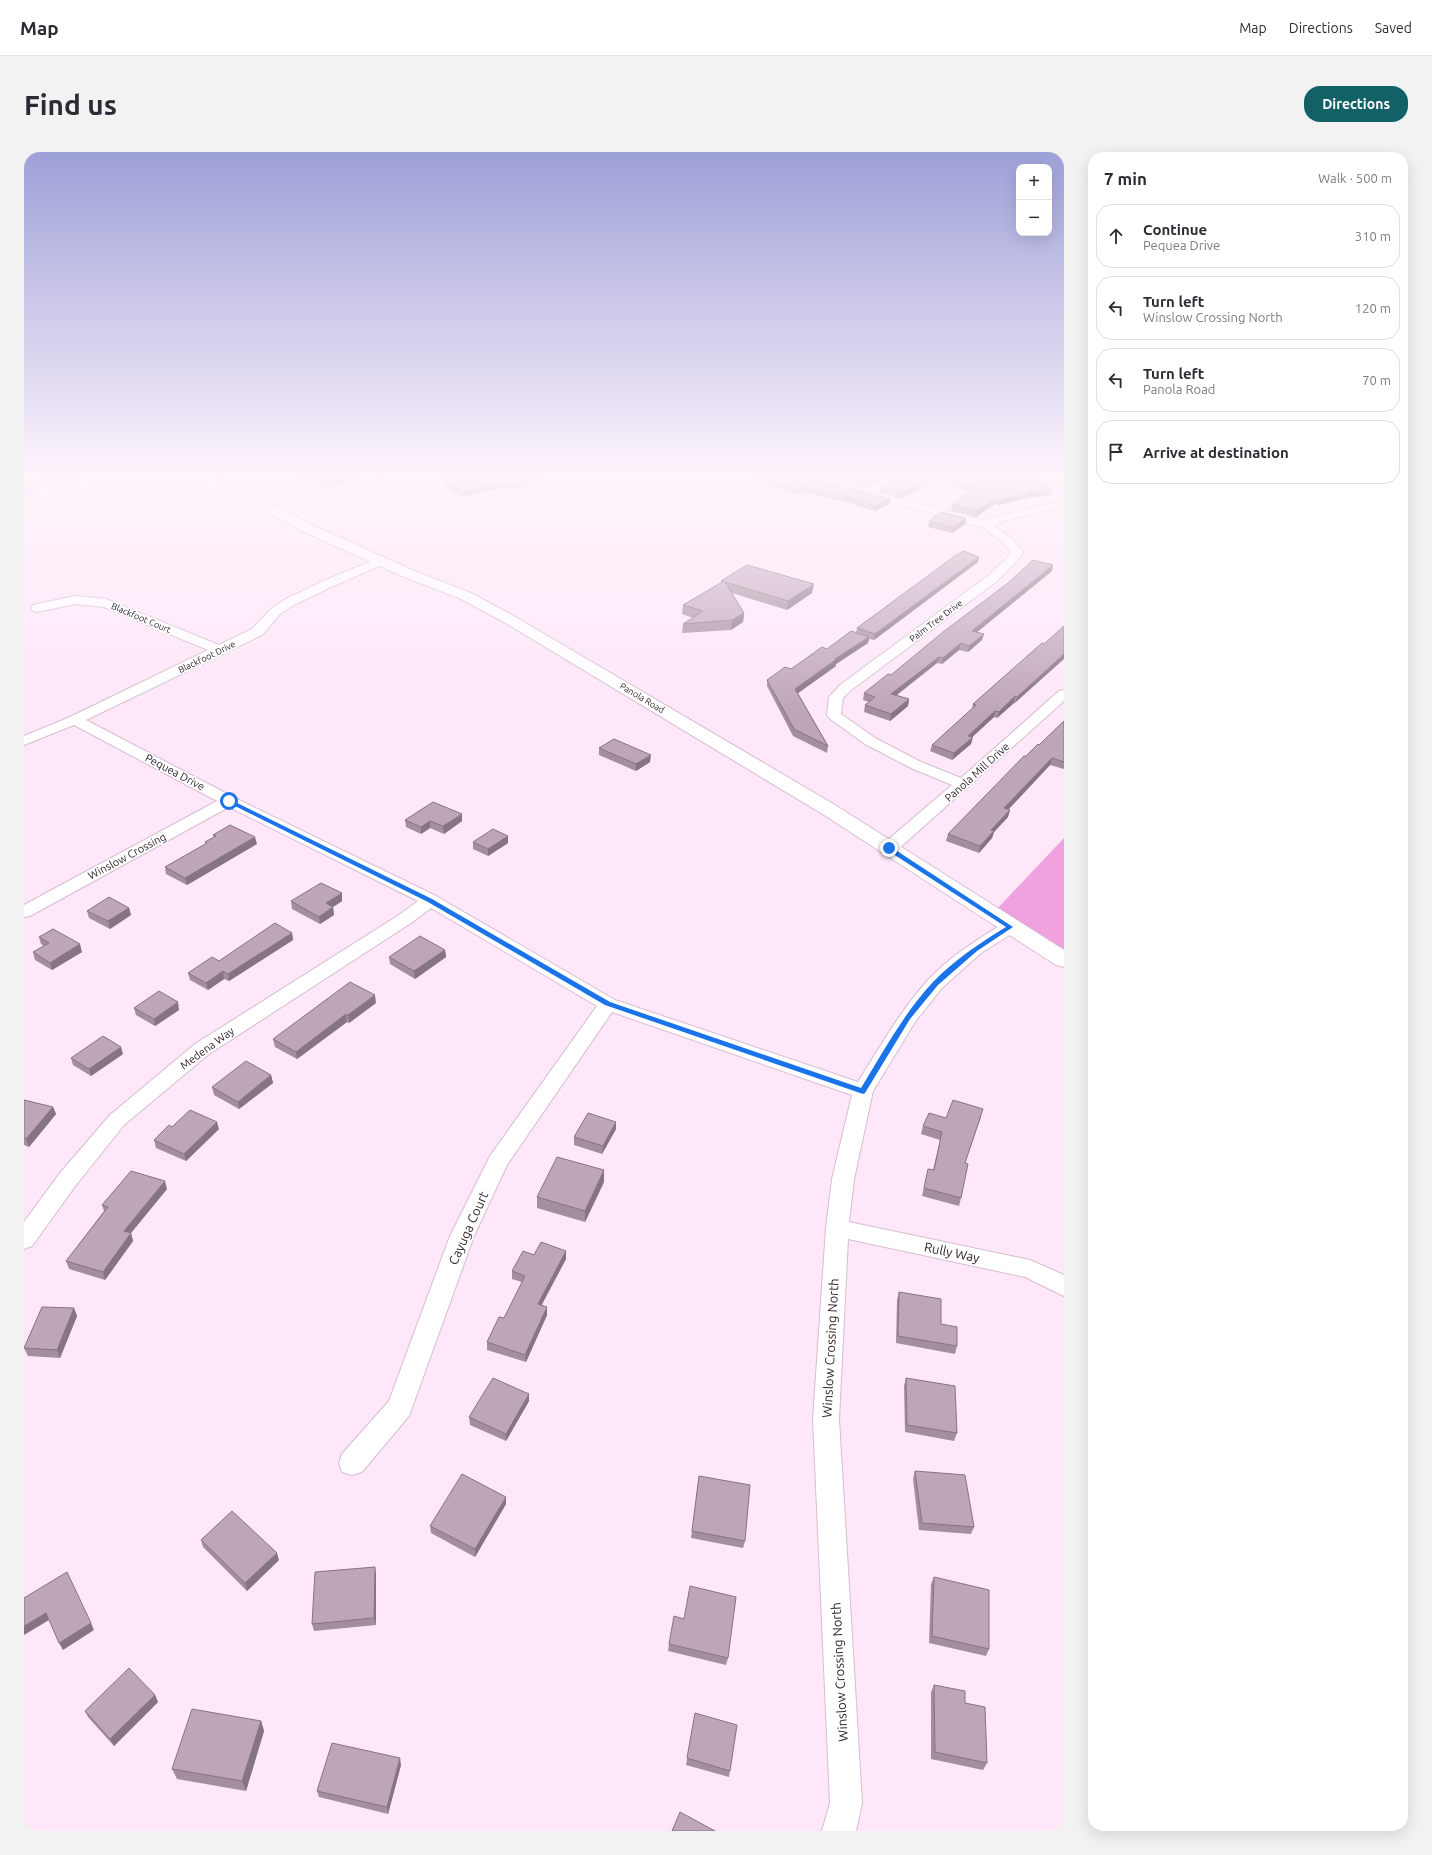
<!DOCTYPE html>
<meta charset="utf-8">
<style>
body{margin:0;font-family:Ubuntu,sans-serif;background:#f2f2f3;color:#2b2b33}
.controls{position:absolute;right:12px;top:12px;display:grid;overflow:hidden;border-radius:8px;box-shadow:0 4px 16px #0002}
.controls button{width:36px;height:36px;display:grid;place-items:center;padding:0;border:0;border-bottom:1px solid #e1e1e2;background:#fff;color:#2b2b33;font:20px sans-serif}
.stop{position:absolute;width:12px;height:12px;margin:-9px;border:3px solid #1a73e8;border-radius:50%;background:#fff}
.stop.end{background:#1a73e8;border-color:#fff;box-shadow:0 1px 4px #0008}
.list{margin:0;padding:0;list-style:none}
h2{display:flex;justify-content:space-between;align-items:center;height:52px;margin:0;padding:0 16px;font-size:17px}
h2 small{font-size:13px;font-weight:400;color:#7c7c81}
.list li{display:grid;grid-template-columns:26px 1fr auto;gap:12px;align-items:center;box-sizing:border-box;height:64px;margin:0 8px 8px;padding:0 8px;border:1px solid #e1e1e2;border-radius:16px}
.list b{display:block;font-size:15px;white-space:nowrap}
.list p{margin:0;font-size:13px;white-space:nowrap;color:#7c7c81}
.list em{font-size:13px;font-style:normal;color:#7c7c81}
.icon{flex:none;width:22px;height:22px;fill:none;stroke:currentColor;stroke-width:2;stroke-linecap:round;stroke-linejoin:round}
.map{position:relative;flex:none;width:1040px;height:1679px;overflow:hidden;border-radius:16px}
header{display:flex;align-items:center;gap:24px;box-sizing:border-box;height:56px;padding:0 20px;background:#fff;border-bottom:1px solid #e1e1e2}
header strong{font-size:19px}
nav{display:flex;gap:22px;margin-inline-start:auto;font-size:14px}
.intro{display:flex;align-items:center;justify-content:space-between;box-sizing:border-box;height:96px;padding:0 24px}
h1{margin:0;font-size:28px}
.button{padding:10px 18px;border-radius:16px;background:#116167;color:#fff;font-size:14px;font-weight:700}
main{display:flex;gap:24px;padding:0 24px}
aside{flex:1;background:#fff;border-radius:16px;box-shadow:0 4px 16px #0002}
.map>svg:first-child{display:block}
</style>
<header>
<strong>Map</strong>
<nav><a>Map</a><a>Directions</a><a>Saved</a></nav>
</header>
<div class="intro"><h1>Find us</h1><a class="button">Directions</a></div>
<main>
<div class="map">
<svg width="1040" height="1679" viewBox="0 0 1040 1679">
<rect width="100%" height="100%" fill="#fde7f8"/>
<!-- green -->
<polygon fill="#f8b1e8" points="0,324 51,324 0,341"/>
<!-- forest -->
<polygon fill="#f0a2df" points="1040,686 1040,808 970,760"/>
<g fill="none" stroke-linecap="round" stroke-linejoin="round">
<defs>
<g id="minor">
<polygon points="5,324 20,324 19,326 0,332 0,326"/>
<polygon points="66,324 82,324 81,326 0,352 0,345"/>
<path d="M 356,324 L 400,325 L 443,324 L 442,326 C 414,333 385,333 357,326 Z"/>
<polygon points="870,324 883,324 851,341 961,369 976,363 1040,349 1040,355 983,368 970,374 987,386 999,400 993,409 973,429 826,539 819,546 817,562 851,586 897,610 937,626 1035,539 1040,538 1040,549 871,700 865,701 859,700 857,696 859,692 928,633 887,616 841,592 805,566 803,563 805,545 816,533 965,423 984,405 987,400 979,390 958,375 837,343 836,341 837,339"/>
<path d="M 358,405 L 364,409 L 362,411 L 307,435 L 268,454 L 256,462 L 238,483 L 62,568 L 211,646 L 412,744 L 591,848 L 834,930 C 856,895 876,859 904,828 C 925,805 953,788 980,771 L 986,770 L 992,771 L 995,775 L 992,779 L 957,801 L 918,836 L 891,870 L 849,939 L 830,1027 L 825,1070 L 1006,1108 L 1040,1123 L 1040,1144 L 1001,1125 L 824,1087 L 815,1267 L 838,1651 L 832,1679 L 798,1679 L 806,1651 L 789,1267 L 802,1076 L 808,1027 L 828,943 L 588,860 L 483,1013 L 450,1084 L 385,1264 L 338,1320 L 328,1323 L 318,1320 L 315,1311 L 318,1302 L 365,1249 L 426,1084 L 466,1004 L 573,854 L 407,756 L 387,771 L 185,902 L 100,973 L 52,1033 L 8,1094 L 0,1097 L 0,1070 L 36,1021 L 86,963 L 171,892 L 375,763 L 394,749 L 205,655 L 6,764 L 0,765 L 0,753 L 193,649 L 50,573 L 0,593 L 0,584 L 46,565 L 184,498 L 80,455 L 51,452 L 13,460 L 9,459 L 7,456 L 9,453 L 51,444 L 82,447 L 195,493 L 228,477 L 248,456 L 260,448 L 299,429 Z"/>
</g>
<polygon id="major" points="169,324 186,324 224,338 286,372 388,418 447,441 488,463 811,653 1040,798 1040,815 1032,813 797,661 478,469 437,447 378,424 276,378 216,344 171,327"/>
</defs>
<!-- minor casing -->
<use href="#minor" stroke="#d7bdd0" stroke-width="2"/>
<!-- major casing -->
<use href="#major" stroke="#d7bdd0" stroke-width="2"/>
<!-- minor -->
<use href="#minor" fill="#fff" fill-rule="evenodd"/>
<!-- major -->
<use href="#major" fill="#fff" fill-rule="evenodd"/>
</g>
<!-- wall -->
<g fill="#a48e9e">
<polygon points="271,324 337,324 306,336 271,325"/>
<polygon points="431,324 522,324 489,338 479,335 439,345 429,340 419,332 418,326"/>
<polygon points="727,324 777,324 865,352 851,359 819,349 777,340 773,342 729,329"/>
<polygon points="792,324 866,324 840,336"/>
<polygon points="900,324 979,324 1028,338 1027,343 1007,345 975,353 971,352 952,365 927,359 928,353 946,341 923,331 916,333"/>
<polygon points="904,328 903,334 877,346 855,340 856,335"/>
<polygon points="942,366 941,372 928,381 904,375 905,369"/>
<polygon points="955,405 954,410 850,488 845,487 844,491 812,512 812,514 774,541 804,594 803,601 769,584 743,534 743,528 767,517 832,481 833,476"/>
<polygon points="1028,419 953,480 958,488 944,500 935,498 918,512 913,511 873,543 885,547 884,554 866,569 840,560 841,553 845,550 839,548 840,541 867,523"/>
<polygon points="697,429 788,441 763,458 708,441 720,461 719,470 707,478 658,481 659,472 669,466 658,462 659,453 697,431"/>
<polygon points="1018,491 991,551 990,551 973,566 970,565 948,585 947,592 928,608 906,599 908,593 948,557 949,552"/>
<polygon points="1040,569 1040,617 1026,613 984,658 986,658 984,665 970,680 968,686 955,701 922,689 924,682 1002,604 1015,593"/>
<polygon points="575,596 626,610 612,619 575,603"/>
<polygon points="381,668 438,669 420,682 406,676 397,682 382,675"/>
<polygon points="189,683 233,692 163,733 142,722 141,715 182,692 181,690 190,685"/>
<polygon points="484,684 484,691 464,704 449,697 449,690"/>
<polygon points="267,749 318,749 309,755 310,763 296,772 268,757"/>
<polygon points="105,756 107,763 86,777 65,766 63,759"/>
<polygon points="268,781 269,788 205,829 200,827 184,838 166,828 164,821"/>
<polygon points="15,785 58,800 28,818 11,808 9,800 20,794 17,792"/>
<polygon points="421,798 422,805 391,827 366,812 365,805"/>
<polygon points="352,851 325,871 323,870 273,907 251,895 249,887"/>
<polygon points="110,856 155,858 131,874 112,863"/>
<polygon points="99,902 67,924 49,913 47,906"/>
<polygon points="247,923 249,931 215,957 190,943 188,935"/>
<polygon points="0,948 29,955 32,962 5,995 0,993"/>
<polygon points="957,965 941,1011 937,1046 935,1054 898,1044 904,1017 909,1018 916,988 897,982 899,974 922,966"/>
<polygon points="592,970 592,977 578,1002 550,993 550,985"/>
<polygon points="148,975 195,977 162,1009 132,996 130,988"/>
<polygon points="580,1030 561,1070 513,1056 513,1045"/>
<polygon points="143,1037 107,1081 109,1089 81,1128 45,1117 42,1109 80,1059 78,1053"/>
<polygon points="542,1099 542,1107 517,1153 523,1163 502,1210 463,1198 463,1190 480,1166 498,1130 488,1127 488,1119 510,1103"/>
<polygon points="875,1140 917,1172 933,1194 931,1202 872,1191 873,1148"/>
<polygon points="50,1156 53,1164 36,1206 4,1204 0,1196"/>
<polygon points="882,1226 933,1281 930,1289 881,1280 880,1234"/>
<polygon points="505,1249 482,1289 446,1273 445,1265"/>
<polygon points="891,1319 950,1375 947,1382 895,1378 889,1327"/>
<polygon points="675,1324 721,1389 719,1396 667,1386"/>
<polygon points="482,1352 451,1405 407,1381 406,1374"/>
<polygon points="177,1388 255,1408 223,1439 179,1395"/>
<polygon points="352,1422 352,1473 290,1479 288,1472"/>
<polygon points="910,1425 965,1497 962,1504 905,1491 907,1432"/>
<polygon points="645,1492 704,1506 702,1513 644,1499"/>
<polygon points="910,1533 941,1551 963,1611 959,1618 907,1607 907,1540"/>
<polygon points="131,1543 134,1550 90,1594 64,1565 61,1559"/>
<polygon points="671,1561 706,1619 705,1625 662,1613"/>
<polygon points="237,1569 240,1579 222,1639 153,1627 148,1617"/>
<polygon points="377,1613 364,1662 295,1645 293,1639"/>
</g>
<!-- shaded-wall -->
<g fill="#867481">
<polygon points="323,324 337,324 306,336 305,331"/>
<polygon points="509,324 522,324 489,338 489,333"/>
<polygon points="856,324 866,324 840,336 841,331"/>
<polygon points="924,326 923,331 916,333 917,327"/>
<polygon points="904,328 903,334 877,346 878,341"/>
<polygon points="478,329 479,335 439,345 439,340"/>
<polygon points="778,335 777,340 773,342 773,337"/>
<polygon points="1028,338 1027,343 1007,345 975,353 976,348 1009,339"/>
<polygon points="972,346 971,352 952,365 953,359"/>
<polygon points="866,347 865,352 851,359 852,354"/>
<polygon points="942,366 941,372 928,381 929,376"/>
<polygon points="955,405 954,410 850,488 851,482"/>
<polygon points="1029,413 1028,419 947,485 948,479"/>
<polygon points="790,432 788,441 763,458 764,449"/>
<polygon points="720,461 719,470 707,478 708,468"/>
<polygon points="960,482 958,488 944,500 945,494"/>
<polygon points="845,485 844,491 812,512 812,514 770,544 771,537 811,507"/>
<polygon points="937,491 935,498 918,512 919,506"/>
<polygon points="1040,502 1040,507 991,551 993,545"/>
<polygon points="915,505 913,511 866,548 867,542"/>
<polygon points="991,544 990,551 973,566 975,560"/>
<polygon points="885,547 884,554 866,569 867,562"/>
<polygon points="971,559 970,565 943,590 944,584"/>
<polygon points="949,585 947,592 928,608 930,601"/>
<polygon points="627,603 626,610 612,619 612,612"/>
<polygon points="1028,606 1026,613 979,663 980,656"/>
<polygon points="986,658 984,665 970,680 968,686 955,701 956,694 967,678"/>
<polygon points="438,662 438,669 420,682 419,674"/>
<polygon points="406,669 406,676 397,682 397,675"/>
<polygon points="484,684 484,691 464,704 464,697"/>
<polygon points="231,685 233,692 163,733 161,726"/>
<polygon points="318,741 318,749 303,759 302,751"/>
<polygon points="309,755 310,763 296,772 295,765"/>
<polygon points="105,756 107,763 86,777 84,769"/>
<polygon points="268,781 269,788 205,829 204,822"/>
<polygon points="56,792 58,800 28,818 26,811"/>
<polygon points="421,798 422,805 391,827 390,819"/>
<polygon points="199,819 200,827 184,838 182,831"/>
<polygon points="351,843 352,851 325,871 324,863"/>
<polygon points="154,850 155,858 131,874 130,867"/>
<polygon points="322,862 323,870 273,907 272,900"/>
<polygon points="97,895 99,902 67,924 65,917"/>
<polygon points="247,923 249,931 215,957 214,950"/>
<polygon points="29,955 32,962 5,995 2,987"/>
<polygon points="193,970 195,977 162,1009 160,1002"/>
<polygon points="592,970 592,977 578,1002 579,994"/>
<polygon points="580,1018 580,1030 561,1070 561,1059"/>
<polygon points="141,1029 143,1037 102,1087 100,1079"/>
<polygon points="107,1081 109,1089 81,1128 79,1120"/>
<polygon points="542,1099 542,1107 514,1160 514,1152"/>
<polygon points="523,1155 523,1163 502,1210 501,1203"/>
<polygon points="50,1156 53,1164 36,1206 33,1198"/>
<polygon points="505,1242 505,1249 482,1289 482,1282"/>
<polygon points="482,1345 482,1352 451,1405 451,1397"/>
<polygon points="253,1401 255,1408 223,1439 221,1431"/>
<polygon points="351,1415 352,1422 352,1473 350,1466"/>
<polygon points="22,1461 25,1468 0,1483 0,1474"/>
<polygon points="67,1471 70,1478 39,1498 35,1491"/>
<polygon points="131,1543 134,1550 90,1594 86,1587"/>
<polygon points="237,1569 240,1579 222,1639 218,1629"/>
<polygon points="376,1606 377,1613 364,1662 363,1655"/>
</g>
<!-- building -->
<g fill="#bfa5b8" stroke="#867481">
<polygon points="282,324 323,324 305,331"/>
<polygon points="431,324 509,324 489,333 478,329 439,340 429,334 418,326"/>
<polygon points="729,324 777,324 866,347 852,354 820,344 778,335 773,337"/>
<polygon points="812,324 856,324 841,331"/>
<polygon points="877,324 887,324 904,328 878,341 856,335"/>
<polygon points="911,324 1009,324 1028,338 1009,339 976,348 972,346 953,359 928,353 951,337 924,326 917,327"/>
<polygon points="917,360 942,366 929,376 905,369"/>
<polygon points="940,399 955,405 851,482 833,476 932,403"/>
<polygon points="1009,408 1029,413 948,479 960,482 945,494 937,491 919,506 915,505 867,542 885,547 867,562 841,553 851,545 840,541 864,522 867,523 919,480 984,431"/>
<polygon points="723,413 790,432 764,449 701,430 720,461 708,468 659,472 679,459 659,453 700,429 697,429"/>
<polygon points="1040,474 1040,502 993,545 991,544 975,560 971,559 944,584 949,585 930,601 908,593 952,553 949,552 1018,491 1020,492"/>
<polygon points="827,479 845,485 811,507 813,507 771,537 804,594 770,577 743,528 761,515 767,517 798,495 803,497"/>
<polygon points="1040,569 1040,610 1028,606 980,656 986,658 967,678 970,679 956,694 924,682 1000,604 1002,604 1014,592 1015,593"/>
<polygon points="590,587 627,603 612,612 575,596"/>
<polygon points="409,650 438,662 419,674 406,669 397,675 381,668"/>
<polygon points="206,673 231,685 161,726 141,715 183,691 181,690 192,684 189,683"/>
<polygon points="469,677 484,684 464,697 449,690"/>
<polygon points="297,731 318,741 302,751 309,755 295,765 267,749"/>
<polygon points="85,745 105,756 84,769 63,759"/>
<polygon points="251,771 268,781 204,822 199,819 182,831 164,821 188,805 195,809"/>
<polygon points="29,777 56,792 26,811 9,800 25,791 15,785"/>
<polygon points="396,784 421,798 390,819 365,805"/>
<polygon points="326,830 351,843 324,863 322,862 272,900 249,887"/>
<polygon points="135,839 154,850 130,867 110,856"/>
<polygon points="79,884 97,895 65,917 47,906"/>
<polygon points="222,909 247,923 214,950 188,935"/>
<polygon points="0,948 29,955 2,987 0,986"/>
<polygon points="929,948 959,957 941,1011 944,1012 937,1046 900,1036 904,1017 910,1018 918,980 899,974 905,961 922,966"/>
<polygon points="166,958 193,970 160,1002 130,988 145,973 148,975"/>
<polygon points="564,961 592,970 579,994 550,985"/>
<polygon points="533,1005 580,1018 561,1059 513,1045"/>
<polygon points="107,1019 141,1029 100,1079 107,1081 79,1120 42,1109 84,1055 78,1053"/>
<polygon points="517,1090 542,1099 514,1152 523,1155 501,1203 463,1190 475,1165 480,1166 501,1124 488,1119 499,1099 510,1103"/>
<polygon points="875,1140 917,1147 917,1172 933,1175 933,1194 874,1184"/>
<polygon points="18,1155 50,1156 33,1198 0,1196"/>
<polygon points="469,1226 505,1242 482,1282 445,1265"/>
<polygon points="882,1226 931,1234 933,1281 883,1273"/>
<polygon points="891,1319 941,1323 950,1375 898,1371"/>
<polygon points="438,1322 482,1345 451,1397 406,1374"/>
<polygon points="675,1324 726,1333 721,1389 668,1379"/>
<polygon points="208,1359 253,1401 221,1431 177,1388"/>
<polygon points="351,1415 350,1466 288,1472 291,1420"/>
<polygon points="43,1420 67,1471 35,1491 22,1461 0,1474 0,1446"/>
<polygon points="910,1425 965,1438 965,1497 908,1484"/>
<polygon points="666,1434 712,1445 704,1506 645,1492 650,1464 660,1467"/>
<polygon points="105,1516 131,1543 86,1587 61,1559"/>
<polygon points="910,1533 941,1539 941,1551 961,1555 963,1611 911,1600"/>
<polygon points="168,1557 237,1569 218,1629 148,1617"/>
<polygon points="671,1561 713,1573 706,1619 663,1606"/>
<polygon points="308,1591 376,1606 363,1655 293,1639"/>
<polygon points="656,1660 691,1679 648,1679"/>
</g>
<!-- sky -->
<linearGradient id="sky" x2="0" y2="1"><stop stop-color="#9ea1d8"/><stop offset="0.58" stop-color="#fef4fc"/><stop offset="1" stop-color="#fef4fc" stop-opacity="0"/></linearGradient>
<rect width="1040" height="559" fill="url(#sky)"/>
<!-- route -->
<path fill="#1a73e8" d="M 203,648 L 207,648 L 408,747 L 586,850 L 837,936 C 859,900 880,861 909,830 C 930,808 956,791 982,775 L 863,698 L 863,695 L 867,695 L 989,775 L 953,799 L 914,833 L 886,867 L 841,941 L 839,942 L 581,853 L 404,750 L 203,650 Z"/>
<g text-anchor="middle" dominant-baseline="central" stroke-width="3.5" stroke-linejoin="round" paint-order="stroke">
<!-- far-street labels -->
<g font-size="9" fill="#2e242c" stroke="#fff">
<text transform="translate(117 466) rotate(23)">Blackfoot Court</text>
<text transform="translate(912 469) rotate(-37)">Palm Tree Drive</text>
<text transform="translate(183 505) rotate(-26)">Blackfoot Drive</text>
<text transform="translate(618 546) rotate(31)">Panola Road</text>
</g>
<!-- street labels -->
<g font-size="11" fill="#2e242c" stroke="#fff">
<text transform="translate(151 620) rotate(28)">Pequea Drive</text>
<text transform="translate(953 620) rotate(-42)">Panola Mill Drive</text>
<text transform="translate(103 704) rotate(-28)">Winslow Crossing</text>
<text transform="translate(183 896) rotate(-36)">Medena Way</text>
</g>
<!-- near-street labels -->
<g font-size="13" fill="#2e242c" stroke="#fff">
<text transform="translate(444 1076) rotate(-66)">Cayuga Court</text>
<text transform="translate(928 1100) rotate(12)">Rully Way</text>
<text transform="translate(806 1196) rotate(-87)">Winslow Crossing North</text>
<text transform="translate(815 1520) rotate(-93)">Winslow Crossing North</text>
</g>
</g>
</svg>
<div class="controls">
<button>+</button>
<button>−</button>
</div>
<div class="stop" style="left:205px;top:649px"></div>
<div class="stop end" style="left:865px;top:696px"></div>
</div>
<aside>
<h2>7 min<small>Walk · 500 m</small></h2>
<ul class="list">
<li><svg class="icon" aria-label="ahead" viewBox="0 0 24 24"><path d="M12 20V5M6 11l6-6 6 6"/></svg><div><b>Continue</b><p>Pequea Drive</p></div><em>310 m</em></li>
<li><svg class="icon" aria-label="left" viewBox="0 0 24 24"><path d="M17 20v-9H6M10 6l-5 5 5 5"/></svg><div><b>Turn left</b><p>Winslow Crossing North</p></div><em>120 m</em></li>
<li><svg class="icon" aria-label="left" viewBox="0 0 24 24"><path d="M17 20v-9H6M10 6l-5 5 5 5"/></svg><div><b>Turn left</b><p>Panola Road</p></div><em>70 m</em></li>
<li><svg class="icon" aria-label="arrive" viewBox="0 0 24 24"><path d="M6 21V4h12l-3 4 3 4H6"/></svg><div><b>Arrive at destination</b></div></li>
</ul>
</aside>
</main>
